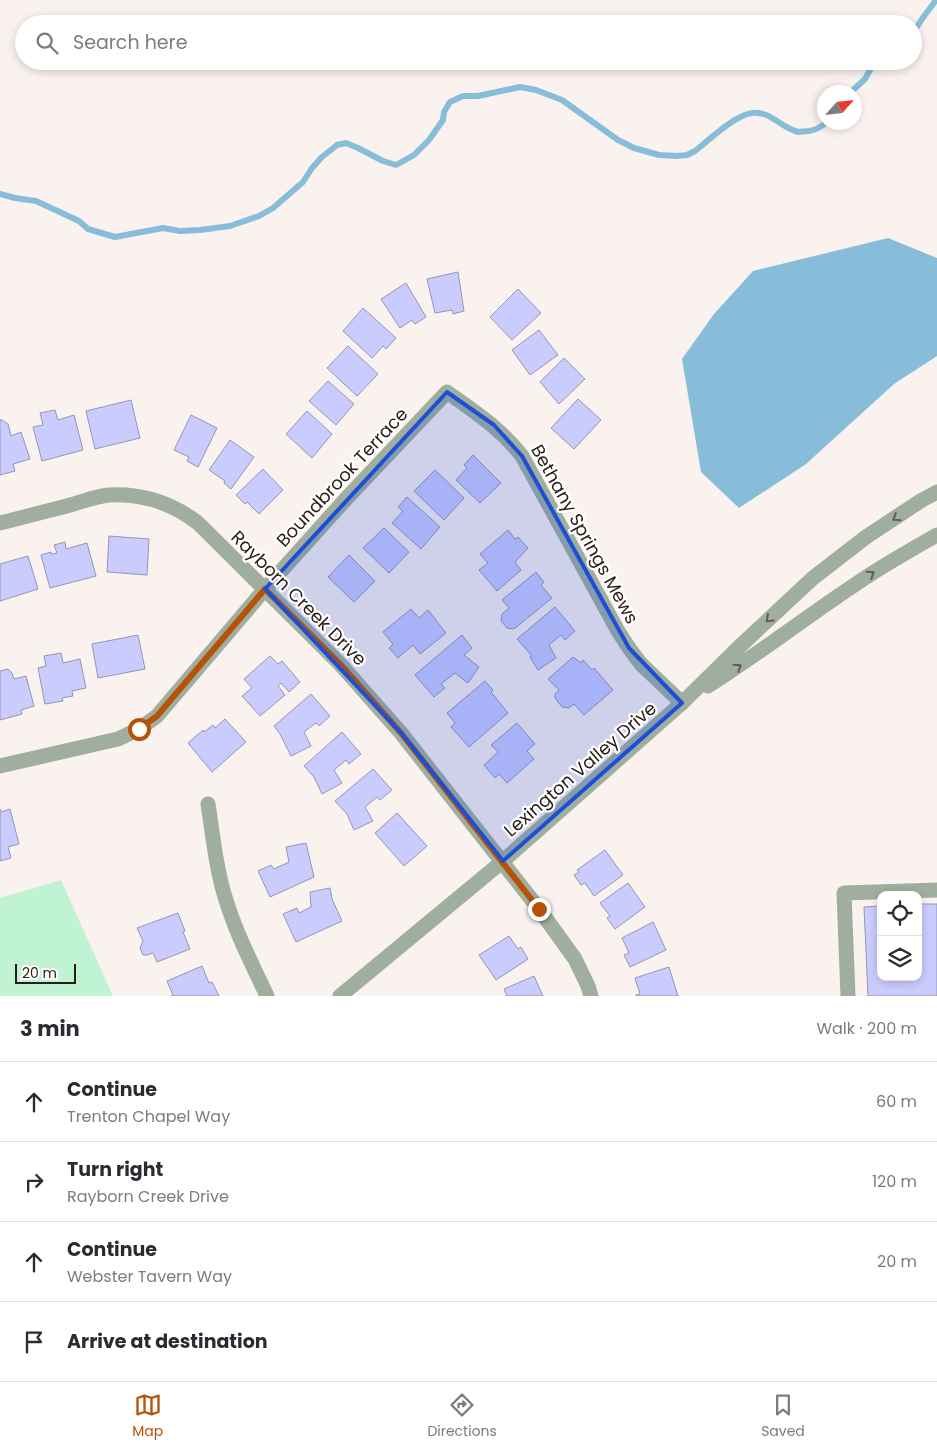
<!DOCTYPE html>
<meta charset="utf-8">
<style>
body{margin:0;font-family:Poppins,sans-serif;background:#f7f7f7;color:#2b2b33}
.controls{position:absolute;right:15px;bottom:15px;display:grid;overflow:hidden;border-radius:10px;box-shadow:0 2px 8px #0003}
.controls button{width:45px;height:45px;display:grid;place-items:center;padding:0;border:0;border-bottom:1px solid #e1e1e2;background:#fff;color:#2b2b33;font:25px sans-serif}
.compass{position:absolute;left:817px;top:85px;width:45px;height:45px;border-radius:50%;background:#fff;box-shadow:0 2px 8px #0003;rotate:63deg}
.scale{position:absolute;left:15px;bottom:12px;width:61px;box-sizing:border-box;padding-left:5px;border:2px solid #2a1c16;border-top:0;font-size:14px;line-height:18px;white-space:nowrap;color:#2a1c16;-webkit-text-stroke:4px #fff;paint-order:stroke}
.stop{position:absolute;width:15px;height:15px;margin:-11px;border:4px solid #b45309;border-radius:50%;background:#fff}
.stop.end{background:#b45309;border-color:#fff;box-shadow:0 1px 5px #0008}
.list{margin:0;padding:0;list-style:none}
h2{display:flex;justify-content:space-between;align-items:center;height:65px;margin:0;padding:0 20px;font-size:21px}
h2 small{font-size:16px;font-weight:400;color:#7c7c81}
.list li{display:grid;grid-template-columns:32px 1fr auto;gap:15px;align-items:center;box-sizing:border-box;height:80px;padding:0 20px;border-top:1px solid #e1e1e2}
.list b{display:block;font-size:19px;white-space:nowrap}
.list p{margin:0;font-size:16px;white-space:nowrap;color:#7c7c81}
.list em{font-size:16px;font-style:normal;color:#7c7c81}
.icon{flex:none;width:28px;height:28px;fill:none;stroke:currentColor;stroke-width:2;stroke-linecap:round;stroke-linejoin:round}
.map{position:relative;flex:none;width:937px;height:996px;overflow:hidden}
.search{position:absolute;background:#fff;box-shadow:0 2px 8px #0003;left:15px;right:15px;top:15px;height:55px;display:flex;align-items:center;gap:12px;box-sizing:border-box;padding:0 18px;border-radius:28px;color:#7c7c81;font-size:19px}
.sheet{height:385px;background:#fff}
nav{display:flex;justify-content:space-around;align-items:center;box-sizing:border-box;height:70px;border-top:1px solid #e1e1e2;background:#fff;font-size:14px;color:#7c7c81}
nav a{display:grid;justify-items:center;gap:2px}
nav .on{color:#b45309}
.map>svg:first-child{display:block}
</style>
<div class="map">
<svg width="937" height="996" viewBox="0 0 937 996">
<rect width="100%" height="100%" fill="#faf2ee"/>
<!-- green -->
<polygon fill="#c0f2d4" points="61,880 113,996 0,996 0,898"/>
<!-- water -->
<polygon fill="#88bdda" points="888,238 937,258 937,356 894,384 806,464 739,508 701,472 682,359 714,314 753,271"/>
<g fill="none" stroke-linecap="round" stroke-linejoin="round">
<!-- stream -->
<g stroke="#88bdda" stroke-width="6">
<polyline points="913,33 922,19 936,0"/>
<polyline points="851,92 865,79 875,61"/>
<path d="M 0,194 L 15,198 L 36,201 L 79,221 L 88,229 L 115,237 L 163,228 L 180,231 L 200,230 L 230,226 L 259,216 L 273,208 L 303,182 L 312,168 L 322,157 L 337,145 L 346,143 L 358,148 L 383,161 L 396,165 L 414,155 L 429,140 L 443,120 L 444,112 L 450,102 L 463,96 L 478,96 L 520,87 L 536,90 L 562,100 L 618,140 L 634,148 L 659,155 L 677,156 L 687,155 L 695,151 C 709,140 735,115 752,113 C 771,111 781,128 798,132 C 801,132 805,131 809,131 C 815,130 822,127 826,122"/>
</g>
</g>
<!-- building -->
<g fill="#caccfe" stroke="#9495b7">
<polygon points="458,272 464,311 453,314 452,310 435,313 427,279"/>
<polygon points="406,283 426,317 415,324 412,320 400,328 381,299"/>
<polygon points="518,289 541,313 512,340 490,317"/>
<polygon points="363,308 396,338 386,349 383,346 372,358 343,331"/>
<polygon points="539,330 558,355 530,375 512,350"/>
<polygon points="348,346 378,374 357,396 327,368"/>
<polygon points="564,358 585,379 559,404 540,382"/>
<polygon points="328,381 354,404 336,425 309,401"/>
<polygon points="578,399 601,420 574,449 551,428"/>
<polygon points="131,400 140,438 95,449 86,411"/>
<polygon points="55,410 58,420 74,415 83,450 42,461 33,427 43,425 40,413"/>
<polygon points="307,411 332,434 312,458 286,434"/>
<polygon points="191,415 217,428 198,467 187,461 189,457 174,450"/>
<polygon points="0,420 2,420 8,424 11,436 21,432 30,459 13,464 15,471 0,475"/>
<polygon points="230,440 254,457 231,489 224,483 225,481 209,470"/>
<polygon points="473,455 501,483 480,503 456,480 467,468 464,465"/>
<polygon points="263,469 283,490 259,514 247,502 245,504 236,495"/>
<polygon points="435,470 464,498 444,520 414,491"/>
<polygon points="407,497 440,527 421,549 392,523 403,511 398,507"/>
<polygon points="384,528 409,552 389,573 363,548"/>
<polygon points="508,530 515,539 518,537 528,548 515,562 521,570 497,591 479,570 488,563 480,554"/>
<polygon points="109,536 149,539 147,575 107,572"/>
<polygon points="65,542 66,549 87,543 96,576 50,588 41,555 51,552 51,554 57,553 54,545"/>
<polygon points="349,555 375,581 354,602 328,577"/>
<polygon points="28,556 38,589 0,601 0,564"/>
<polygon points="536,572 544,582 541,585 552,598 514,629 507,628 501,621 502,614 509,608 502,600"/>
<polygon points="555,607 575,631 565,640 561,635 549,645 556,658 538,670 530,657 532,656 517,639"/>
<polygon points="411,609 419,618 428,610 446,633 420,654 413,645 398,658 389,648 393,644 383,632"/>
<polygon points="138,635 145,669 98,678 92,644"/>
<polygon points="462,635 472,648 464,655 479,667 468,683 455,673 441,684 445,688 434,697 415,675"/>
<polygon points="61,653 63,663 80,659 86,688 72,691 73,696 62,698 63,701 45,704 38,668 46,666 44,656"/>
<polygon points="270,656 278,664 282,661 300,682 289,692 281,683 278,686 285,695 260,716 242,696 252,688 244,679"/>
<polygon points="573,657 581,663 583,660 592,670 594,668 613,690 584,715 574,704 569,708 562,707 555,698 555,694 559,690 548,679"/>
<polygon points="8,669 12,673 14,679 26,676 34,706 21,710 22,714 0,720 0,671"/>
<polygon points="485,681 493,690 491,692 508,713 469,747 451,727 455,723 447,713"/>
<polygon points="311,694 330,716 319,726 316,723 304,732 311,746 291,756 280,734 274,726"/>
<polygon points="225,719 246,742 212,772 188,743 203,730 204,732 213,725 215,728"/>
<polygon points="517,723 535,744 527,751 534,759 507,783 499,774 495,778 484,765 498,752 491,745"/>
<polygon points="342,732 361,754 349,764 346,760 334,770 342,783 322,794 314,777 304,766"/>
<polygon points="373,769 392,790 380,800 377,797 365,807 373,821 354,830 347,814 335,801"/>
<polygon points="0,809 1,812 10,809 19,844 8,847 11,858 0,861"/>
<polygon points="397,813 427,846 404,866 375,833"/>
<polygon points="306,843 314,877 270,897 258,871 271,865 274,869 289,862 286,847"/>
<polygon points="605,850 623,875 594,896 585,883 581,885 574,875 579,872 577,870"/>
<polygon points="628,883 645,907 615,929 607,918 610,916 600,903"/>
<polygon points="330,888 332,899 342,921 296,942 283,914 297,908 299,913 311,907 310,892"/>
<polygon points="918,904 937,904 937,996 868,996 864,907 881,906 881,977 918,977"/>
<polygon points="178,913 185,931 183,932 190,949 157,962 153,953 147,955 143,955 140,948 143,941 137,928"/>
<polygon points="653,922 666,950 630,967 624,955 629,953 622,938"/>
<polygon points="509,936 518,949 521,947 528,959 496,980 479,955"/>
<polygon points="202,966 209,983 212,982 219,996 171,996 173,995 167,981"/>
<polygon points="669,967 678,996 636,996 636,995 640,994 635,978"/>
<polygon points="534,976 543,996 507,996 504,989"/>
</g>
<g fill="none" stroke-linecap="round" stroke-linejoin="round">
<!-- minor -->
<g stroke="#a0af9d" stroke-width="15">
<path d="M 0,523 C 21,518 42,512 63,507 C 78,503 93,497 108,495 C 141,493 172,503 198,523 L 341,665 L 401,733 L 539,909 L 575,959 L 588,986 L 591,996"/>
<path d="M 0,766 L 118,739 L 139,729 L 157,716 L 265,589 L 344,501 L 447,392 C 475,412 501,429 522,456 L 618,631 L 629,648 L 641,664 L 682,703"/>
<path d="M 208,804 C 213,836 216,869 226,900 C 236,933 252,964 267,996"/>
<polyline points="848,996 844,893 937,890"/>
</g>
<!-- tertiary -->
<g stroke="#a0af9d" stroke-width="15">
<path d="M 708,686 C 763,651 814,611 868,576 C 891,561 914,548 937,535"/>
<polyline points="340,996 503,861 682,703 738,648 813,578 866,537 922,500 937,492"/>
</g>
</g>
<!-- one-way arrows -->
<defs><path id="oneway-chevron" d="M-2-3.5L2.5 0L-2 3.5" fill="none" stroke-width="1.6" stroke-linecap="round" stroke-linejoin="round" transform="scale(1.25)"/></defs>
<g stroke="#5f5e53">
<use href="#oneway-chevron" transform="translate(896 518) rotate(147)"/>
<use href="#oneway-chevron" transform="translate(871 574) rotate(-33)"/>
<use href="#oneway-chevron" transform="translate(769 619) rotate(137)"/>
<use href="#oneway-chevron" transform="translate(738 667) rotate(-33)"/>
</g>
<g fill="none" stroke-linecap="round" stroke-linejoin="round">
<!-- route -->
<polyline stroke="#b45309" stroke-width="6" points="139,729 157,716 265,589 341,665 401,733 539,909"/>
</g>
<!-- marked area -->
<path fill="#1d4ed8" fill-opacity="0.2" stroke="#1d4ed8" stroke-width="4" stroke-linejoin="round" d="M 447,392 L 494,425 L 522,456 L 629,648 L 682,703 L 503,861 L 401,733 L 265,589 Z"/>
<g text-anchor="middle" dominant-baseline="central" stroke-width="4.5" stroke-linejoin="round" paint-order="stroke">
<!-- street labels -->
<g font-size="18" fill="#2a1c16" stroke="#fff">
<text transform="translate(342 477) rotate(-47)">Boundbrook Terrace</text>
<text transform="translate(585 534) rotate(61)">Bethany Springs Mews</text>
<text transform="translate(299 598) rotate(45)">Rayborn Creek Drive</text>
<text transform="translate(580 769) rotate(-41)">Lexington Valley Drive</text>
</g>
</g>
</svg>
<div class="controls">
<button><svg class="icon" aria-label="locate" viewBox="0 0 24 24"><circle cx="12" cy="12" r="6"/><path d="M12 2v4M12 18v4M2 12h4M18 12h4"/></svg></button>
<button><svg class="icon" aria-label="layers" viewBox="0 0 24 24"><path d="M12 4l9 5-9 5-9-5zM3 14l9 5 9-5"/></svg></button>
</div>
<svg class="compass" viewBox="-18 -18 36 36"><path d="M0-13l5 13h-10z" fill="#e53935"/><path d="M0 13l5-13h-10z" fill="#7c7c81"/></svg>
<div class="scale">20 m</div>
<div class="stop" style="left:139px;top:729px"></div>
<div class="stop end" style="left:539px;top:909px"></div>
<div class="search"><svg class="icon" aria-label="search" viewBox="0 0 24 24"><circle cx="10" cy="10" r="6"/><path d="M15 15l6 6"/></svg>Search here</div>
</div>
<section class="sheet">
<h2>3 min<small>Walk · 200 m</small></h2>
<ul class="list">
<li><svg class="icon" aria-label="ahead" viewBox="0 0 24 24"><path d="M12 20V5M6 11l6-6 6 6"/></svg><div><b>Continue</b><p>Trenton Chapel Way</p></div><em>60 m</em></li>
<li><svg class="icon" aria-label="right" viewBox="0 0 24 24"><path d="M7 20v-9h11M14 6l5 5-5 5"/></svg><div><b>Turn right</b><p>Rayborn Creek Drive</p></div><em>120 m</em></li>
<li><svg class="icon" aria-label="ahead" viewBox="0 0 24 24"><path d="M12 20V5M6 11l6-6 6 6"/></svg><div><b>Continue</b><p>Webster Tavern Way</p></div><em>20 m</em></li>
<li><svg class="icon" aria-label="arrive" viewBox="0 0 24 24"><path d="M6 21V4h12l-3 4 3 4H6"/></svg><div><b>Arrive at destination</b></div></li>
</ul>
</section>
<nav>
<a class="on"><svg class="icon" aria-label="map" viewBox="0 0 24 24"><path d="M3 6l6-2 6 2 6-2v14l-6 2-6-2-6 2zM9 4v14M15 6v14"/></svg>Map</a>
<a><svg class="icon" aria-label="directions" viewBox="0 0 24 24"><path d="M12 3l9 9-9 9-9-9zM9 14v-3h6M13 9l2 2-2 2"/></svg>Directions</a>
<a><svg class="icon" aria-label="saved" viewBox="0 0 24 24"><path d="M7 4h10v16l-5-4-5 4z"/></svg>Saved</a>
</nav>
